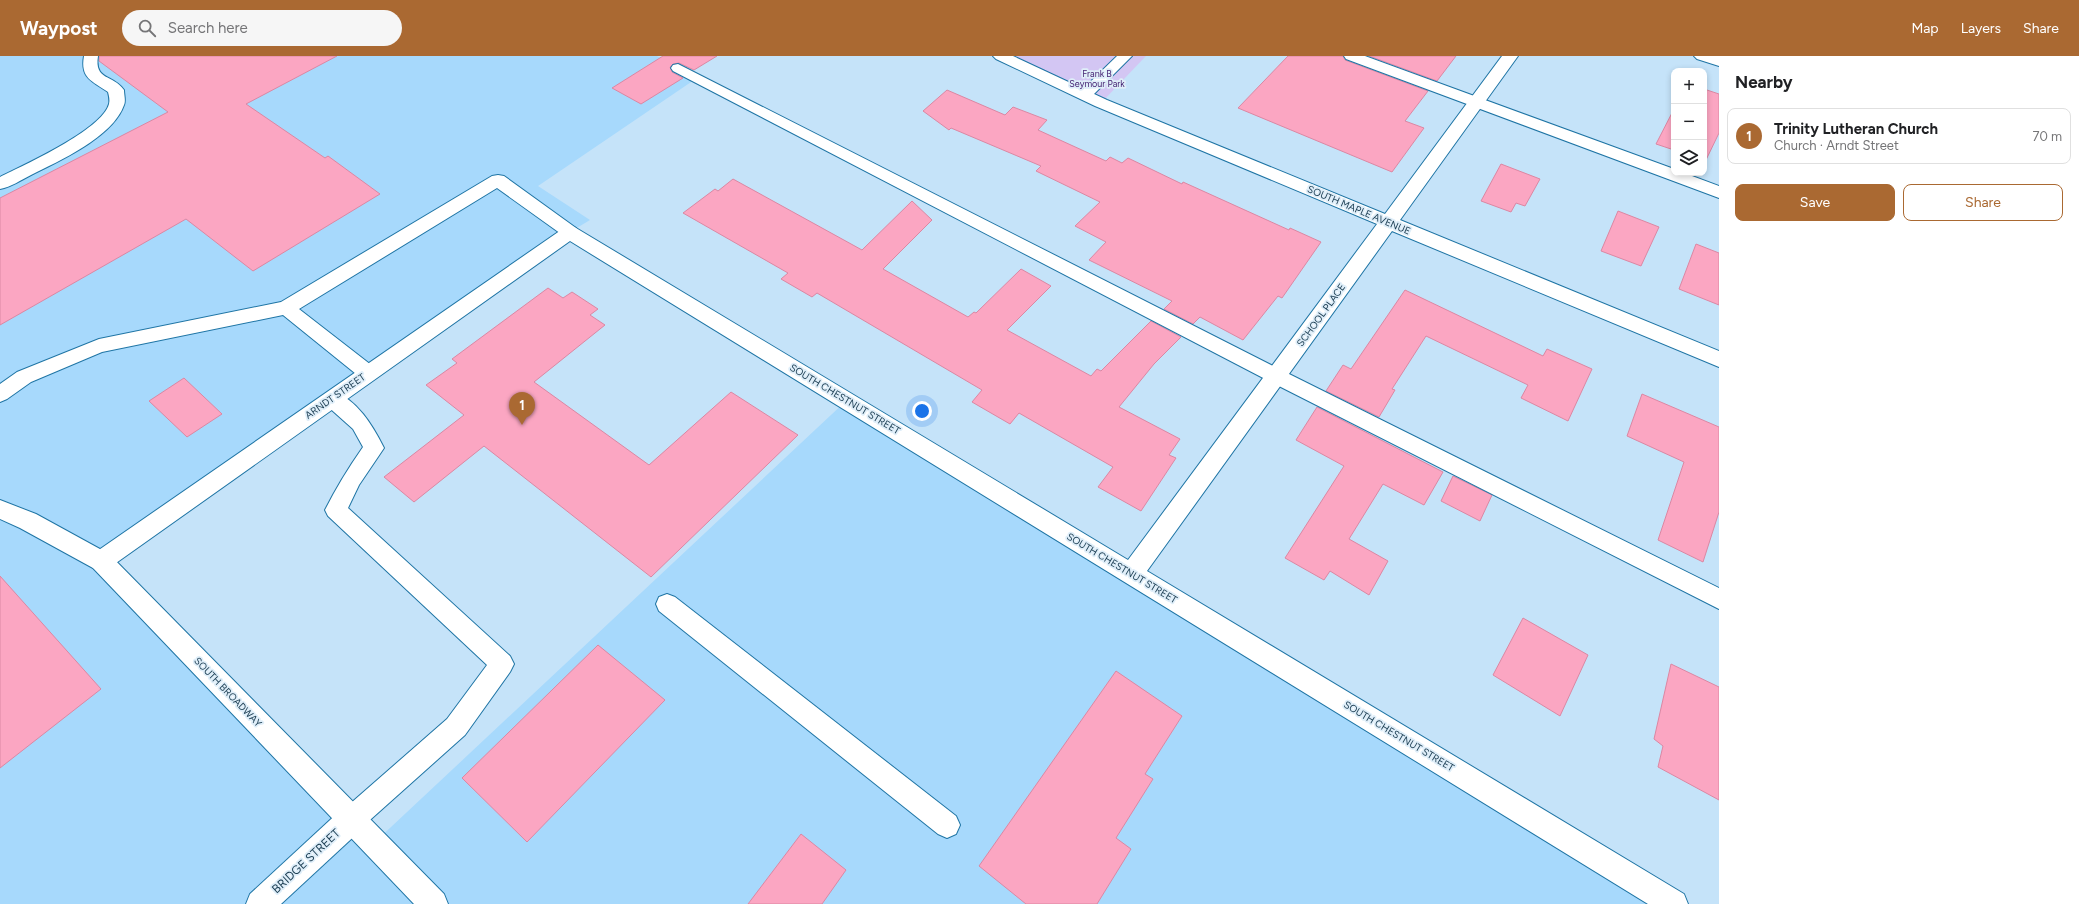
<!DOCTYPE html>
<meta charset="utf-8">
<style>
body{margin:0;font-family:Figtree,sans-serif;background:#f6f6f6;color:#202124}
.controls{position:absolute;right:12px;top:12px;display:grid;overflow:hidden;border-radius:8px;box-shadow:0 2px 6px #0003}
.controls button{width:36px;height:36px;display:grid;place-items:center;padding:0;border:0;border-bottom:1px solid #e0e0e0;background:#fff;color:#202124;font:20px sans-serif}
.you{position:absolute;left:922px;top:355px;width:14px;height:14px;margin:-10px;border:3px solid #fff;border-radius:50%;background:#1a73e8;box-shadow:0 0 0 6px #1a73e833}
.badge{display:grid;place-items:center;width:26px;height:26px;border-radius:50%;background:#aa6932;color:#fff;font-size:13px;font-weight:700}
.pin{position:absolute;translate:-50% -33px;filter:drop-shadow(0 1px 2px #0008)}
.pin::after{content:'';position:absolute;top:21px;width:14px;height:12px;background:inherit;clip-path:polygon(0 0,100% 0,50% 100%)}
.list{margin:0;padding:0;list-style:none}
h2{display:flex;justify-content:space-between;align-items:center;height:52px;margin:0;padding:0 16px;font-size:17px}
h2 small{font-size:13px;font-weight:400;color:#757577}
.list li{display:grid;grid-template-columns:26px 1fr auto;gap:12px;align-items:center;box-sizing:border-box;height:56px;margin:0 8px 8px;padding:0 8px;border:1px solid #e0e0e0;border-radius:8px}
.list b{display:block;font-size:15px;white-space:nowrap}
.list p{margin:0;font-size:13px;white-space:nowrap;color:#757577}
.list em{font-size:13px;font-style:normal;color:#757577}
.actions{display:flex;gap:8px;padding:12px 16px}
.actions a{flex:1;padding:9px 0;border:1px solid #aa6932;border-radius:8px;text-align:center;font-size:14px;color:#aa6932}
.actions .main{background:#aa6932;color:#fff}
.icon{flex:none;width:22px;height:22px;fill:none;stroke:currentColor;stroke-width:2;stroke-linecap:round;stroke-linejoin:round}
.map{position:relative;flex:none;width:1719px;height:848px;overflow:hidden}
header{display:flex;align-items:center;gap:24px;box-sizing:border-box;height:56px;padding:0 20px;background:#aa6932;color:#fff}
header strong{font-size:19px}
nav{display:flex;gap:22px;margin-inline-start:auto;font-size:14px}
.search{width:280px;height:36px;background:#f6f6f6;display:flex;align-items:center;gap:10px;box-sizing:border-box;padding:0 14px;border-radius:22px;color:#757577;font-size:15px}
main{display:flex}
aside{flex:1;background:#fff}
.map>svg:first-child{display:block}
</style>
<header>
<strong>Waypost</strong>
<div class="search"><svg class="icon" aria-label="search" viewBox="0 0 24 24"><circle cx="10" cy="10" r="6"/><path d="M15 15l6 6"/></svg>Search here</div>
<nav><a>Map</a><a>Layers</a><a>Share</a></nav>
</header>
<main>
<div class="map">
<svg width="1719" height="848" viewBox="0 0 1719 848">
<rect width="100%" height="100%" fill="#c5e3f9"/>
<!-- built -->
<polygon fill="#a7d9fc" points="0,0 657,0 697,22 538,130 590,164 570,176 101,504 375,786 847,344 1674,848 0,848"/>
<!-- green -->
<polygon fill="#d3c6f3" points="1001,0 1146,0 1101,47"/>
<!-- building -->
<g fill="#fba6c2" stroke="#db87a3">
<polygon points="99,0 337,0 246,48 325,102 328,100 380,138 253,215 186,163 0,269 0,142 168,56 99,5"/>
<polygon points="663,0 717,0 694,14 679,7 673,8 670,11 672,16 683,22 641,48 612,32"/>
<polygon points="1288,0 1343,0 1345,4 1428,35 1405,65 1424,72 1392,116 1238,52"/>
<polygon points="1369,0 1456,0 1437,25"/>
<polygon points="1704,33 1719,38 1719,77 1705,106"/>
<polygon points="947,34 1005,59 1013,51 1047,64 1038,74 1106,105 1110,101 1122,107 1128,102 1182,128 1183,126 1289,174 1290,172 1321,186 1282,242 1278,240 1243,284 1200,261 1193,268 1164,253 1172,245 1089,204 1106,186 1075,170 1100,146 1036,115 1041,110 951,72 949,74 923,55"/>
<polygon points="1674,53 1674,94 1656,88"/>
<polygon points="1501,108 1540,123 1525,150 1516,147 1511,156 1481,145"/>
<polygon points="733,123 862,194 912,145 932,164 883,213 968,261 974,256 976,257 1021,213 1051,230 1007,274 1091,320 1097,313 1101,315 1151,265 1181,281 1154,308 1119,351 1180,383 1169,399 1176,402 1141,455 1098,431 1113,411 1019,357 1010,368 972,346 982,334 817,237 812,241 781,223 788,217 683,157 715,133 718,135"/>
<polygon points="1618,155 1659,171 1641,210 1601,195"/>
<polygon points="1696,188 1719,197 1719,249 1679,233"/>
<polygon points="548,232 563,242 572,236 598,253 590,259 605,269 534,326 649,409 731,336 798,379 651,521 484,390 414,446 384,421 464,359 426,329 457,307 452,303"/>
<polygon points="1405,234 1543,300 1547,293 1592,313 1568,365 1521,342 1528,329 1426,280 1392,333 1395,334 1379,361 1326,335 1343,309 1351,313"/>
<polygon points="184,322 222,358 187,381 149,345"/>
<polygon points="1642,338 1719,371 1719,456 1703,506 1658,484 1684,406 1627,380"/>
<polygon points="1317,351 1443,416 1424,449 1383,428 1349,483 1388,505 1369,539 1330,515 1324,524 1285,502 1344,410 1296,384"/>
<polygon points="1453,420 1492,439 1480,465 1441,445"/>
<polygon points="0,520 101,633 0,712"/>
<polygon points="1523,562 1588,599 1560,660 1493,619"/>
<polygon points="598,589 665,644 527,786 462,722"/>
<polygon points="1671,608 1719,631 1719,744 1658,711 1663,690 1654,683"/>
<polygon points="1116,615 1182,660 1145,718 1153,723 1116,782 1131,793 1097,848 1026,848 979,810"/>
<polygon points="801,778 846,814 822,848 748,848"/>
</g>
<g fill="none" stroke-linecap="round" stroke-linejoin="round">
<defs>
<g id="service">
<path d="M 84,0 L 98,0 C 94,25 113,18 124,34 C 124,39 126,45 124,49 C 113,81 59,105 31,119 C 21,124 11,131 0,133 L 0,121 C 24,109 102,74 109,48 C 110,44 109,40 108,36 C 92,25 80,22 84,0 Z"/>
<polygon points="1117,0 1132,0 1090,42 1080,42 1077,39 1080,36"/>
<polygon points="1344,0 1365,0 1674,113 1674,117 1684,117 1719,130 1719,142 1346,3"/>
<polygon points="678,8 1283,315 1719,532 1719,553 1269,325 673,15 671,12 673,9"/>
<polygon points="498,119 504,120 576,172 579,176 576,180 570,182 564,180 497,132 299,253 375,312 378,317 375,322 368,324 361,322 283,259 102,296 31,326 7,343 0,346 0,328 17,316 99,283 281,246 492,120"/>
<path d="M 332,335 C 357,343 373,370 384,392 L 359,429 L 348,452 L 510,600 L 514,608 L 510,616 L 465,679 L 361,772 L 352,776 L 343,772 L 339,763 L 343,754 L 447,663 L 487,609 L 328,460 L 325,454 C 336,432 349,411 363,391 L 353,373 L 325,348 L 322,343 L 325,338 Z"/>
<polygon points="667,538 675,541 956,760 960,769 956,778 947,782 938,778 659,555 656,548 659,541"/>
</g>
<g id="minor">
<polygon points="993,0 1013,0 1107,44 1385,158 1502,0 1518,0 1400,164 1719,295 1719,311 1392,175 1147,515 1684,838 1688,848 1648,848 570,185 109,512 101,515 93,512 89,505 93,498 564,172 570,170 576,172 1128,504 1377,168 1095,50 996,3"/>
<polygon points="352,749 362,753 366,763 362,773 281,848 246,848 250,838 342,753"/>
</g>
<polygon id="tertiary" points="0,444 36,458 109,498 444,838 448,848 414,848 93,512 20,472 0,463"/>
<polygon id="secondary" points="1694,0 1719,0 1719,10 1697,3"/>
</defs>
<!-- service casing -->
<use href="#service" stroke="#1f75a5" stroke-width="2"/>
<!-- minor casing -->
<use href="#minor" stroke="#1f75a5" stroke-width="2"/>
<!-- tertiary casing -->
<use href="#tertiary" stroke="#1f75a5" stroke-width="2"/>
<!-- secondary casing -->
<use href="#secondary" stroke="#1f75a5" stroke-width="2"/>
<!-- service -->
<use href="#service" fill="#fff" fill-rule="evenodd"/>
<!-- minor -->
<use href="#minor" fill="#fff" fill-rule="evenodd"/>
<!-- tertiary -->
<use href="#tertiary" fill="#fff" fill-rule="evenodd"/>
<!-- secondary -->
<use href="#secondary" fill="#fff" fill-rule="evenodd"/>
</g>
<g text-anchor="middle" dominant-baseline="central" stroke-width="3.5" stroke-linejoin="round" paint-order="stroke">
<!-- far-park labels -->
<g font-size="9" fill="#3f1b6d" stroke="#dfeef9">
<text x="1097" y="17">Frank B<tspan x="1097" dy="10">Seymour Park</tspan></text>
</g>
<!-- street labels -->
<g font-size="10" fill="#193b50" stroke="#dfeef9">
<text transform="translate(1359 154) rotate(23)">SOUTH MAPLE AVENUE</text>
<text transform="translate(1321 259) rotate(-54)">SCHOOL PLACE</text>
<text transform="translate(335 340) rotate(-35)">ARNDT STREET</text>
<text transform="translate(845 343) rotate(31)">SOUTH CHESTNUT STREET</text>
<text transform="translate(1122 512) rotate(31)">SOUTH CHESTNUT STREET</text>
<text transform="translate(228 636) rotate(46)">SOUTH BROADWAY</text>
<text transform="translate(1399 680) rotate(31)">SOUTH CHESTNUT STREET</text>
</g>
<!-- near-street labels -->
<g font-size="12" fill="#193b50" stroke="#dfeef9">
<text transform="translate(306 805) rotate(-43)">BRIDGE STREET</text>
</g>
</g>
</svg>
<div class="controls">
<button>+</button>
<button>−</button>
<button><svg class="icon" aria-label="layers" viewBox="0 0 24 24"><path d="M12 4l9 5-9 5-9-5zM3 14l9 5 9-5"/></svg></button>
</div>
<div class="you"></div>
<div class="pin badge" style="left:522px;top:369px">1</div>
</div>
<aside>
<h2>Nearby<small></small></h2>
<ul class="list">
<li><span class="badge">1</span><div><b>Trinity Lutheran Church</b><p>Church · Arndt Street</p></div><em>70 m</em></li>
</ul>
<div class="actions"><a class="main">Save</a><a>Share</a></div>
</aside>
</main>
